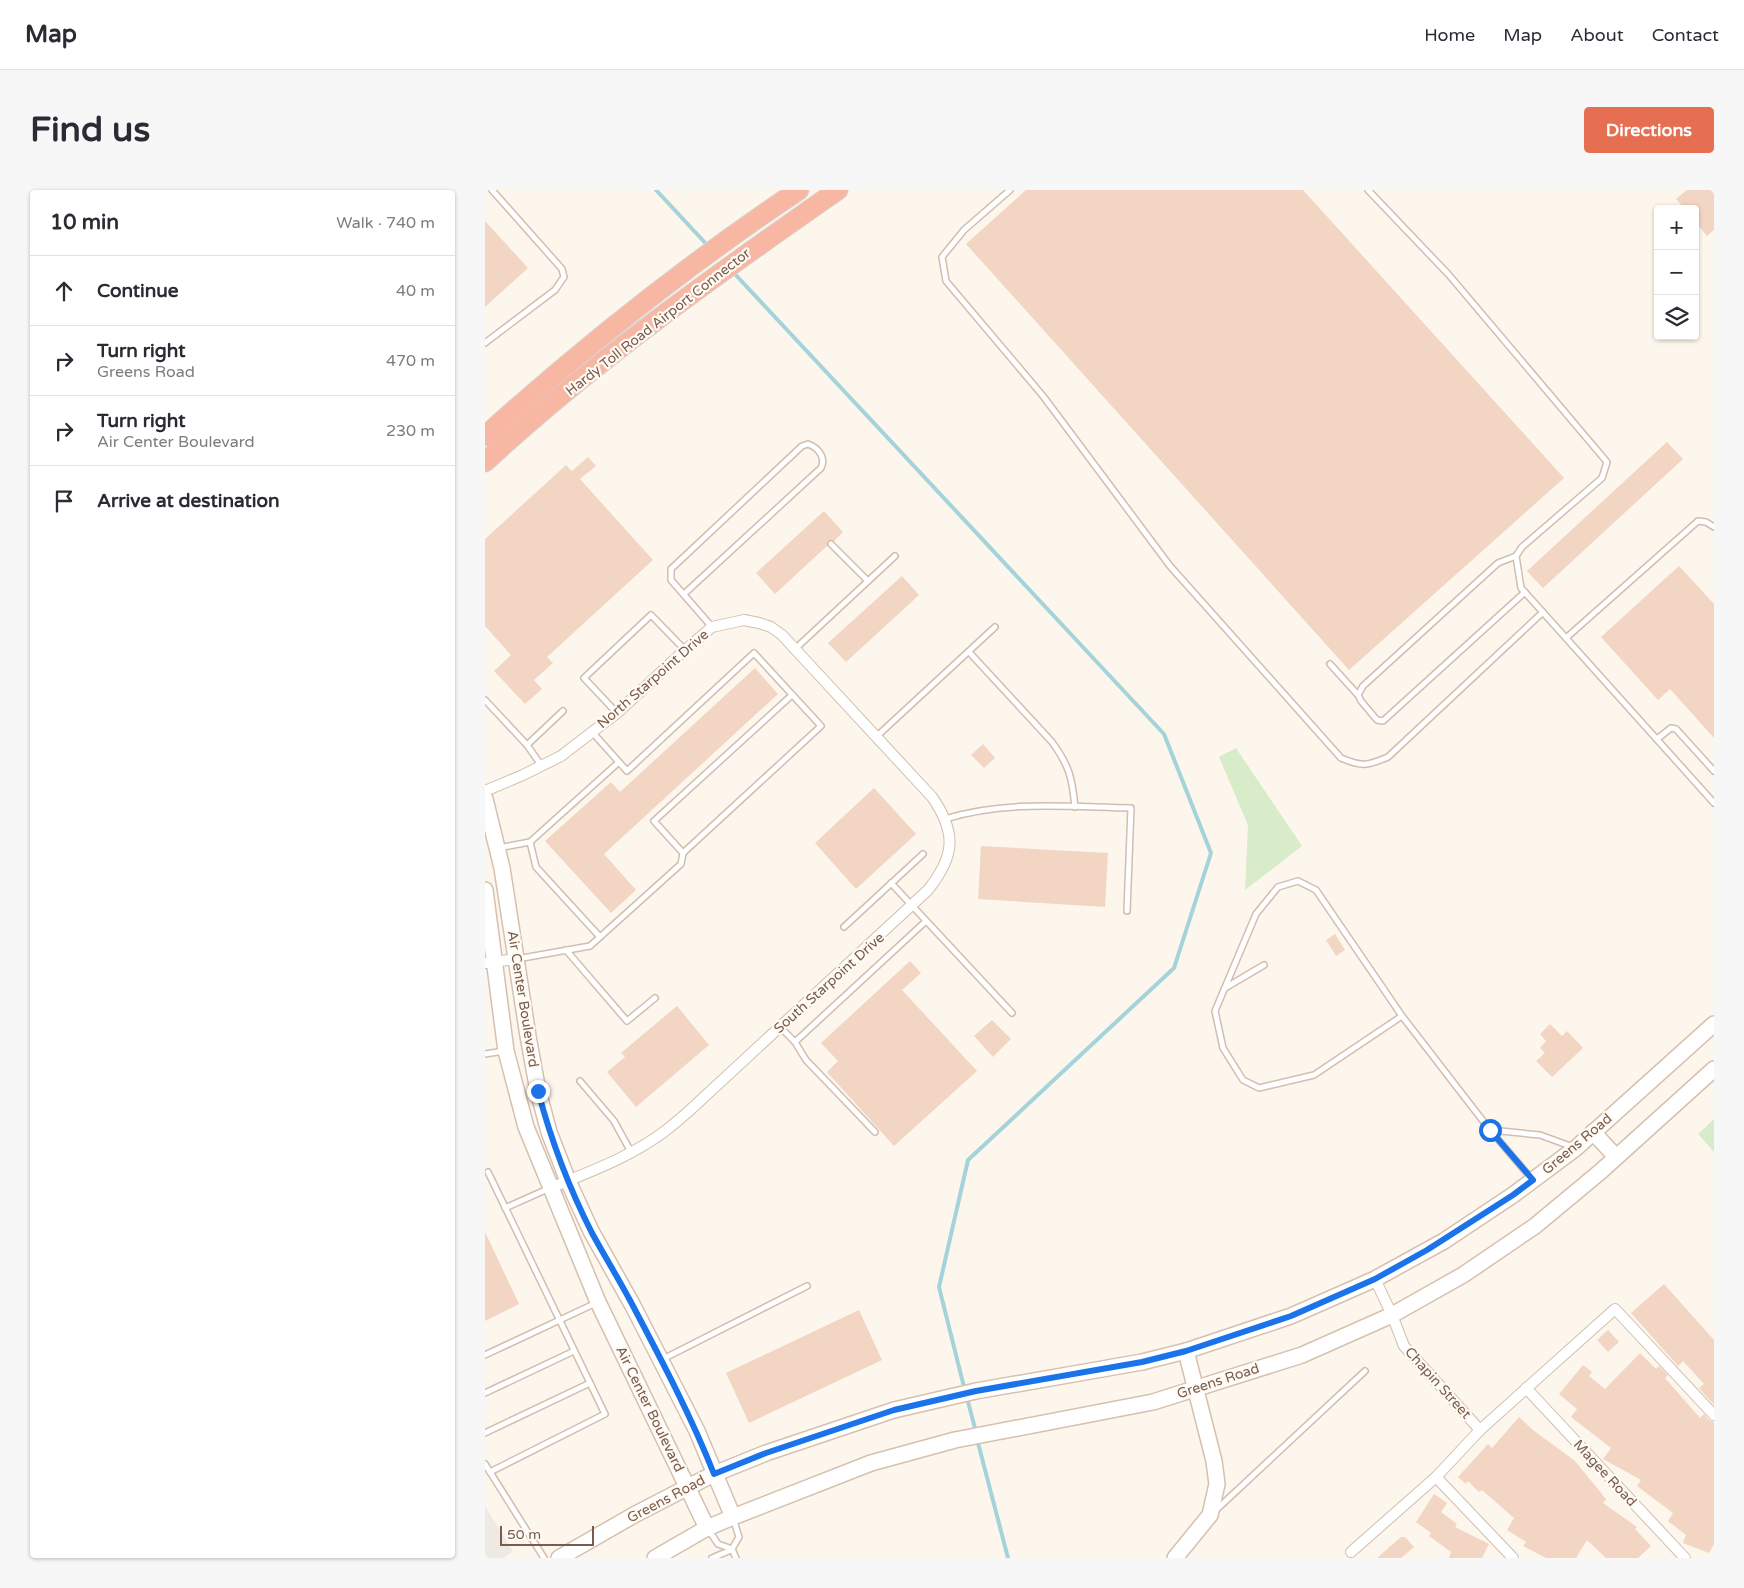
<!DOCTYPE html>
<meta charset="utf-8">
<style>
body{margin:0;font-family:"Varela Round",sans-serif;background:#f7f7f7;color:#2b2b33}
.controls{position:absolute;right:15px;top:15px;display:grid;overflow:hidden;border-radius:5px;box-shadow:0 1px 4px #0004}
.controls button{width:45px;height:45px;display:grid;place-items:center;padding:0;border:0;border-bottom:1px solid #e1e1e2;background:#fff;color:#2b2b33;font:25px sans-serif}
.scale{position:absolute;left:15px;bottom:12px;width:94px;box-sizing:border-box;padding-left:5px;border:2px solid #7a5c4d;border-top:0;font-size:14px;line-height:18px;white-space:nowrap;color:#7a5c4d;-webkit-text-stroke:4px #fffaf3;paint-order:stroke}
.stop{position:absolute;width:15px;height:15px;margin:-11px;border:4px solid #1a73e8;border-radius:50%;background:#fff}
.stop.end{background:#1a73e8;border-color:#fff;box-shadow:0 1px 5px #0008}
.list{margin:0;padding:0;list-style:none}
h2{display:flex;justify-content:space-between;align-items:center;height:65px;margin:0;padding:0 20px;font-size:21px}
h2 small{font-size:16px;font-weight:400;color:#7c7c81}
.list li{display:grid;grid-template-columns:32px 1fr auto;gap:15px;align-items:center;box-sizing:border-box;height:70px;padding:0 20px;border-top:1px solid #e1e1e2}
.list b{display:block;font-size:19px;white-space:nowrap}
.list p{margin:0;font-size:16px;white-space:nowrap;color:#7c7c81}
.list em{font-size:16px;font-style:normal;color:#7c7c81}
.icon{flex:none;width:28px;height:28px;fill:none;stroke:currentColor;stroke-width:2;stroke-linecap:round;stroke-linejoin:round}
.map{position:relative;flex:none;width:1229px;height:1368px;overflow:hidden;border-radius:5px}
header{display:flex;align-items:center;gap:30px;box-sizing:border-box;height:70px;padding:0 25px;background:#fff;border-bottom:1px solid #e1e1e2}
header strong{font-size:24px}
nav{display:flex;gap:28px;margin-inline-start:auto;font-size:18px}
.intro{display:flex;align-items:center;justify-content:space-between;box-sizing:border-box;height:120px;padding:0 30px}
h1{margin:0;font-size:35px}
.button{padding:12px 22px;border-radius:5px;background:#e76f51;color:#fff;font-size:18px;font-weight:700}
main{display:flex;gap:30px;padding:0 30px}
aside{flex:1;background:#fff;border-radius:5px;box-shadow:0 1px 4px #0004}
.map>svg:first-child{display:block}
</style>
<header>
<strong>Map</strong>
<nav><a>Home</a><a>Map</a><a>About</a><a>Contact</a></nav>
</header>
<div class="intro"><h1>Find us</h1><a class="button">Directions</a></div>
<main>
<aside>
<h2>10 min<small>Walk · 740 m</small></h2>
<ul class="list">
<li><svg class="icon" aria-label="ahead" viewBox="0 0 24 24"><path d="M12 20V5M6 11l6-6 6 6"/></svg><div><b>Continue</b></div><em>40 m</em></li>
<li><svg class="icon" aria-label="right" viewBox="0 0 24 24"><path d="M7 20v-9h11M14 6l5 5-5 5"/></svg><div><b>Turn right</b><p>Greens Road</p></div><em>470 m</em></li>
<li><svg class="icon" aria-label="right" viewBox="0 0 24 24"><path d="M7 20v-9h11M14 6l5 5-5 5"/></svg><div><b>Turn right</b><p>Air Center Boulevard</p></div><em>230 m</em></li>
<li><svg class="icon" aria-label="arrive" viewBox="0 0 24 24"><path d="M6 21V4h12l-3 4 3 4H6"/></svg><div><b>Arrive at destination</b></div></li>
</ul>
</aside>
<div class="map">
<svg width="1229" height="1368" viewBox="0 0 1229 1368">
<rect width="100%" height="100%" fill="#fdf6ec"/>
<!-- industrial -->
<polygon fill="#efe9e4" points="0,1316 28,1361 19,1368 0,1368"/>
<!-- green -->
<g fill="#d8ecc9">
<polygon points="751,558 817,656 760,700 763,635 734,567"/>
<polygon points="1229,929 1229,962 1213,944"/>
</g>
<g fill="none" stroke-linecap="round" stroke-linejoin="round">
<!-- stream -->
<g stroke="#a5d3da" stroke-width="4">
<polyline points="171,0 224,57"/>
<polyline points="248,82 679,544 726,663 689,778 483,970 454,1097 480,1201"/>
<polyline points="482,1208 491,1242"/>
<polyline points="492,1249 523,1368"/>
</g>
</g>
<!-- building -->
<g fill="#f3d5c3">
<polygon points="541,0 818,0 1079,288 864,480 481,54"/>
<polygon points="1202,0 1226,0 1229,4 1229,40 1222,46 1210,31 1210,19 1200,19 1191,9"/>
<polygon points="0,31 43,78 0,117"/>
<polygon points="1182,252 1198,269 1058,398 1042,381"/>
<polygon points="103,267 111,276 95,289 168,370 62,467 68,473 49,490 57,499 40,514 9,481 26,465 0,436 0,349 81,275 87,281"/>
<polygon points="339,321 358,342 349,351 343,351 342,356 290,404 271,383"/>
<polygon points="1194,376 1229,414 1229,548 1185,499 1173,510 1116,447"/>
<polygon points="417,386 434,405 361,472 343,453"/>
<polygon points="270,478 293,504 119,664 151,700 126,723 60,651 126,592 135,602"/>
<polygon points="498,554 510,568 499,578 486,565"/>
<polygon points="389,598 431,644 371,699 330,653"/>
<polygon points="496,656 623,663 620,717 493,709"/>
<polygon points="850,744 860,760 851,766 841,750"/>
<polygon points="425,771 436,783 417,800 492,881 409,956 342,882 353,871 336,853"/>
<polygon points="192,816 224,855 151,917 122,882 140,867 136,863"/>
<polygon points="507,830 526,849 508,867 489,846"/>
<polygon points="1065,834 1077,846 1082,841 1098,858 1067,887 1051,871 1060,863 1055,858 1061,851 1055,844"/>
<polygon points="0,1042 34,1114 0,1131"/>
<polygon points="1179,1094 1229,1150 1229,1215 1214,1198 1219,1194 1198,1171 1193,1176 1146,1123"/>
<polygon points="374,1120 397,1170 264,1233 241,1183"/>
<polygon points="1123,1140 1134,1152 1123,1162 1112,1150"/>
<polygon points="1155,1163 1171,1179 1174,1176 1183,1185 1180,1188 1215,1228 1219,1224 1224,1230 1229,1232 1229,1354 1224,1363 1198,1353 1201,1345 1183,1331 1188,1323 1152,1296 1156,1290 1118,1269 1126,1258 1086,1227 1092,1219 1074,1204 1098,1175 1107,1182 1104,1186 1120,1199"/>
<polygon points="1034,1227 1048,1240 1090,1271 1121,1309 1118,1313 1152,1337 1150,1339 1166,1356 1153,1368 1121,1368 1102,1350 1091,1368 1061,1368 1038,1356 1041,1352 1022,1340 1029,1328 997,1300 994,1302 983,1291 981,1294 973,1287 1003,1254 1007,1258"/>
<polygon points="949,1304 962,1313 956,1322 972,1334 970,1337 1004,1354 997,1368 964,1368 966,1362 944,1346 946,1343 931,1332"/>
<polygon points="916,1347 920,1347 929,1357 916,1368 892,1368"/>
</g>
<g fill="none" stroke-linecap="round" stroke-linejoin="round">
<defs>
<g id="lane">
<path d="M 525,0 L 479,40 L 457,67 L 461,91 L 558,206 L 685,376 L 856,568 C 877,577 882,576 903,567 L 1058,422"/>
<polyline points="883,0 964,85 1122,272 1117,288 1037,357 1031,366 1036,398 1229,613"/>
<polyline points="0,153 70,100 79,87 77,79 7,0"/>
<polyline points="346,354 383,391"/>
<polyline points="1031,366 1013,373 878,496 873,505 876,511 892,530 898,531 1040,402"/>
<path d="M 199,404 L 336,278 C 341,268 334,258 323,254 L 317,256 L 186,379 L 186,390 L 227,437"/>
<polyline points="1081,448 1213,331 1221,332 1229,337"/>
<polyline points="310,459 410,366"/>
<path d="M 484,462 L 567,552 C 585,577 587,588 590,617"/>
<polyline points="845,474 873,505"/>
<polyline points="0,510 42,555 56,575"/>
<polyline points="132,523 99,488 166,425 200,460"/>
<polyline points="391,547 510,437"/>
<polyline points="1172,549 1186,538 1191,539 1229,581"/>
<polyline points="42,555 78,521"/>
<path d="M 460,629 C 520,610 584,617 646,618 L 642,721"/>
<polyline points="45,652 51,677 115,747"/>
<polyline points="13,658 45,652 134,572"/>
<polyline points="198,663 169,631 307,505"/>
<polyline points="406,693 527,823"/>
<polyline points="359,737 438,664"/>
<polyline points="81,760 142,831 170,808"/>
<polyline points="32,769 105,756 196,674 198,663 336,536 269,463 142,581 108,543"/>
<polyline points="740,798 779,775"/>
<polyline points="917,826 829,885 774,898 758,890 738,858 730,821 771,724 793,697 813,691 831,700 917,826 1005,940 1046,988"/>
<polyline points="295,837 310,852 321,870 390,942"/>
<polyline points="310,852 441,731"/>
<polyline points="0,864 19,861"/>
<polyline points="95,891 129,931 146,962"/>
<polyline points="1005,940 1055,945 1088,957"/>
<polyline points="3,982 120,1224 5,1282"/>
<polyline points="20,1018 65,998"/>
<polyline points="0,1165 111,1113"/>
<polyline points="178,1169 322,1096"/>
<polyline points="0,1203 89,1161"/>
<polyline points="0,1243 105,1193"/>
<polyline points="0,1274 59,1368"/>
<polyline points="731,1320 880,1181"/>
<polyline points="223,1339 233,1354 247,1359"/>
<polyline points="247,1359 254,1347 248,1328"/>
<polyline points="247,1359 251,1368"/>
<polyline points="227,1368 246,1360"/>
</g>
<g id="street">
<path d="M 0,601 L 38,585 L 76,566 L 132,523 L 200,460 L 227,437 L 259,430 L 274,433 L 286,437 L 297,445 L 447,607 C 472,643 470,666 443,700 L 204,921 C 196,928 188,935 180,941 C 146,967 104,982 65,998"/>
<polyline points="0,773 31,769"/>
<polyline points="890,1089 907,1125 919,1156 995,1240"/>
<polyline points="1041,1198 1200,1368"/>
<polyline points="951,1287 1028,1368"/>
<polyline points="866,1362 951,1287 995,1240 1130,1119 1229,1225"/>
</g>
<g id="secondary">
<polyline points="0,609 17,678 43,846 53,901 64,942 83,991 106,1041 148,1116 212,1241 248,1327"/>
<polyline points="0,700 21,861 41,937 113,1112 222,1338"/>
<polyline points="1108,942 1131,967"/>
<polyline points="74,1368 149,1325 203,1297 229,1284 281,1263 409,1220 491,1201 657,1172 701,1161 806,1126 890,1089 959,1051 1028,1005 1091,958 1229,834"/>
<polyline points="170,1368 222,1338 248,1327 386,1273 470,1250 668,1212 817,1165 907,1125 978,1085 1050,1036 1115,982 1229,879"/>
<polyline points="690,1368 725,1325 732,1294 729,1271 701,1161"/>
</g>
<g id="highway">
<path d="M 0,246 C 99,157 203,74 314,0"/>
<path d="M 0,272 C 109,171 231,85 353,0"/>
</g>
</defs>
<!-- lane casing -->
<use href="#lane" stroke="#d1beb0" stroke-width="8"/>
<!-- street casing -->
<use href="#street" stroke="#d1beb0" stroke-width="12"/>
<!-- secondary casing -->
<use href="#secondary" stroke="#d6c0b0" stroke-width="18"/>
<!-- highway casing -->
<use href="#highway" stroke="#dad1cd" stroke-width="21"/>
<!-- lane -->
<use href="#lane" stroke="#fff" stroke-width="5"/>
<!-- street -->
<use href="#street" stroke="#fff" stroke-width="10"/>
<!-- secondary -->
<use href="#secondary" stroke="#fff" stroke-width="15"/>
<!-- highway -->
<use href="#highway" stroke="#f7b7a3" stroke-width="19"/>
</g>
<g fill="none" stroke-linecap="round" stroke-linejoin="round">
<!-- route -->
<path stroke="#1a73e8" stroke-width="6" d="M 53,901 C 66,950 84,998 107,1043 C 120,1067 135,1091 148,1116 C 177,1171 206,1226 229,1284 L 281,1263 L 409,1220 L 491,1201 L 657,1172 L 701,1161 L 806,1126 L 890,1089 L 942,1060 L 1028,1005 L 1048,990 L 1005,940"/>
</g>
<g text-anchor="middle" dominant-baseline="central" stroke-width="4.5" stroke-linejoin="round" paint-order="stroke">
<!-- street labels -->
<g font-size="14" fill="#7a5c4d" stroke="#fffaf3">
<text transform="translate(173 132) rotate(-38)">Hardy Toll Road Airport Connector</text>
<text transform="translate(168 489) rotate(-41)">North Starpoint Drive</text>
<text transform="translate(344 793) rotate(-42)">South Starpoint Drive</text>
<text transform="translate(38 809) rotate(81)">Air Center Boulevard</text>
<text transform="translate(1092 954) rotate(-40)">Greens Road</text>
<text transform="translate(733 1191) rotate(-18)">Greens Road</text>
<text transform="translate(953 1193) rotate(48)">Chapin Street</text>
<text transform="translate(165 1219) rotate(64)">Air Center Boulevard</text>
<text transform="translate(1120 1283) rotate(47)">Magee Road</text>
<text transform="translate(181 1309) rotate(-28)">Greens Road</text>
</g>
</g>
</svg>
<div class="controls">
<button>+</button>
<button>−</button>
<button><svg class="icon" aria-label="layers" viewBox="0 0 24 24"><path d="M12 4l9 5-9 5-9-5zM3 14l9 5 9-5"/></svg></button>
</div>
<div class="scale">50 m</div>
<div class="stop" style="left:1005px;top:940px"></div>
<div class="stop end" style="left:53px;top:901px"></div>
</div>
</main>
